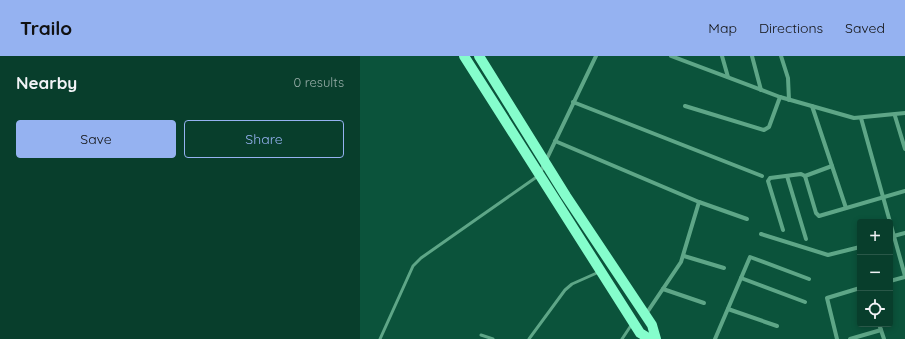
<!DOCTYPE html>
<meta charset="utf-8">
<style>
body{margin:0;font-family:Quicksand,sans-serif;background:#164938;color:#f1f3f6}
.controls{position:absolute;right:12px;bottom:12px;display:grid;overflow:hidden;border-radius:4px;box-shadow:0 2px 6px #0003}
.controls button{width:36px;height:36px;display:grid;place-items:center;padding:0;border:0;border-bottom:1px solid #295748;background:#083e2c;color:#f1f3f6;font:20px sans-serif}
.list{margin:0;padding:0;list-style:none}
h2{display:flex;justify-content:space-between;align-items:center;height:52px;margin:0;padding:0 16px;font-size:17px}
h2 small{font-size:13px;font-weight:400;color:#98aea9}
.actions{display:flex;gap:8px;padding:12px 16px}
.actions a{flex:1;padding:9px 0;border:1px solid #95b2f1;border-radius:4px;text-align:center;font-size:14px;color:#95b2f1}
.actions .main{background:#95b2f1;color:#111}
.icon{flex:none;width:22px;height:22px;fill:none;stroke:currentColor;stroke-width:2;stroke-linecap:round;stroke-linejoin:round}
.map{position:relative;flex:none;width:545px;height:283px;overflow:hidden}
header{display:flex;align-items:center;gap:24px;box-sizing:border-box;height:56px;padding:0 20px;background:#95b2f1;color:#111}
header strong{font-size:19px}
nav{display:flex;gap:22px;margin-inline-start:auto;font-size:14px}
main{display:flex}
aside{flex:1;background:#083e2c}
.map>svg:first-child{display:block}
</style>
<header>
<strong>Trailo</strong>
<nav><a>Map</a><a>Directions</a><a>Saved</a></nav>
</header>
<main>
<aside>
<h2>Nearby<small>0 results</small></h2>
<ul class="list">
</ul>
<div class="actions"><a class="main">Save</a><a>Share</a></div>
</aside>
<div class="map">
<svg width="545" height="283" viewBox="0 0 545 283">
<rect width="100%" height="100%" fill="#0b533b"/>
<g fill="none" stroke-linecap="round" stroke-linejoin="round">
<!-- lane -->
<g stroke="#5ea687" stroke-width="3">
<polyline points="121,279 133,283"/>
<polyline points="20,283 53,210 61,202 178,120"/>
<polyline points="169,283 205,234 212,228 239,216"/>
<polyline points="262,283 272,268"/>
</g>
<!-- street -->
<g stroke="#5ea687" stroke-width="4">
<polyline points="311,0 420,41 494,62 545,57"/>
<polyline points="362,0 368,21"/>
<polyline points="392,0 401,34"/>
<polyline points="421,0 428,22 429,44"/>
<polyline points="213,46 402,120"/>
<polyline points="325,50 404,74 409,71 420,41"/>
<polyline points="452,50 486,152"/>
<polyline points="535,60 545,93"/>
<polyline points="501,62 530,166"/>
<polyline points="195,85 339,146 387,163"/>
<polyline points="180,117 236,0"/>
<polyline points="427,120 446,183"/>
<polyline points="445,120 472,110"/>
<polyline points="530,166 545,220"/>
<polyline points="423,174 408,125 410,122 441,118 445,120 456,157 459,160 545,135"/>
<polyline points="401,178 468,199 500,191"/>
<polyline points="530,181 545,177"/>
<polyline points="324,200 364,212"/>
<polyline points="381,222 445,246"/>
<polyline points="530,225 545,221"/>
<polyline points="303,233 344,247"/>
<polyline points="368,253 417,270"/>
<polyline points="286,258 321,206 339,146"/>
<polyline points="519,268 524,283"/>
<polyline points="355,283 390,201 449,223"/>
<polyline points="477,283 467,242 500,232"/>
<polyline points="490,283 521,274"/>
</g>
<!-- primary -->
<g stroke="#85fdcc" stroke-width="10">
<polyline points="104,0 280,277 290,283"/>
<polyline points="119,0 206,140 292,269 296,283"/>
</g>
</g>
</svg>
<div class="controls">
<button>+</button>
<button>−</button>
<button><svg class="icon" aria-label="locate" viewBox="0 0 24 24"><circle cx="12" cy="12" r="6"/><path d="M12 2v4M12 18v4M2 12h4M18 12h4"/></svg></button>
</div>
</div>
</main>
